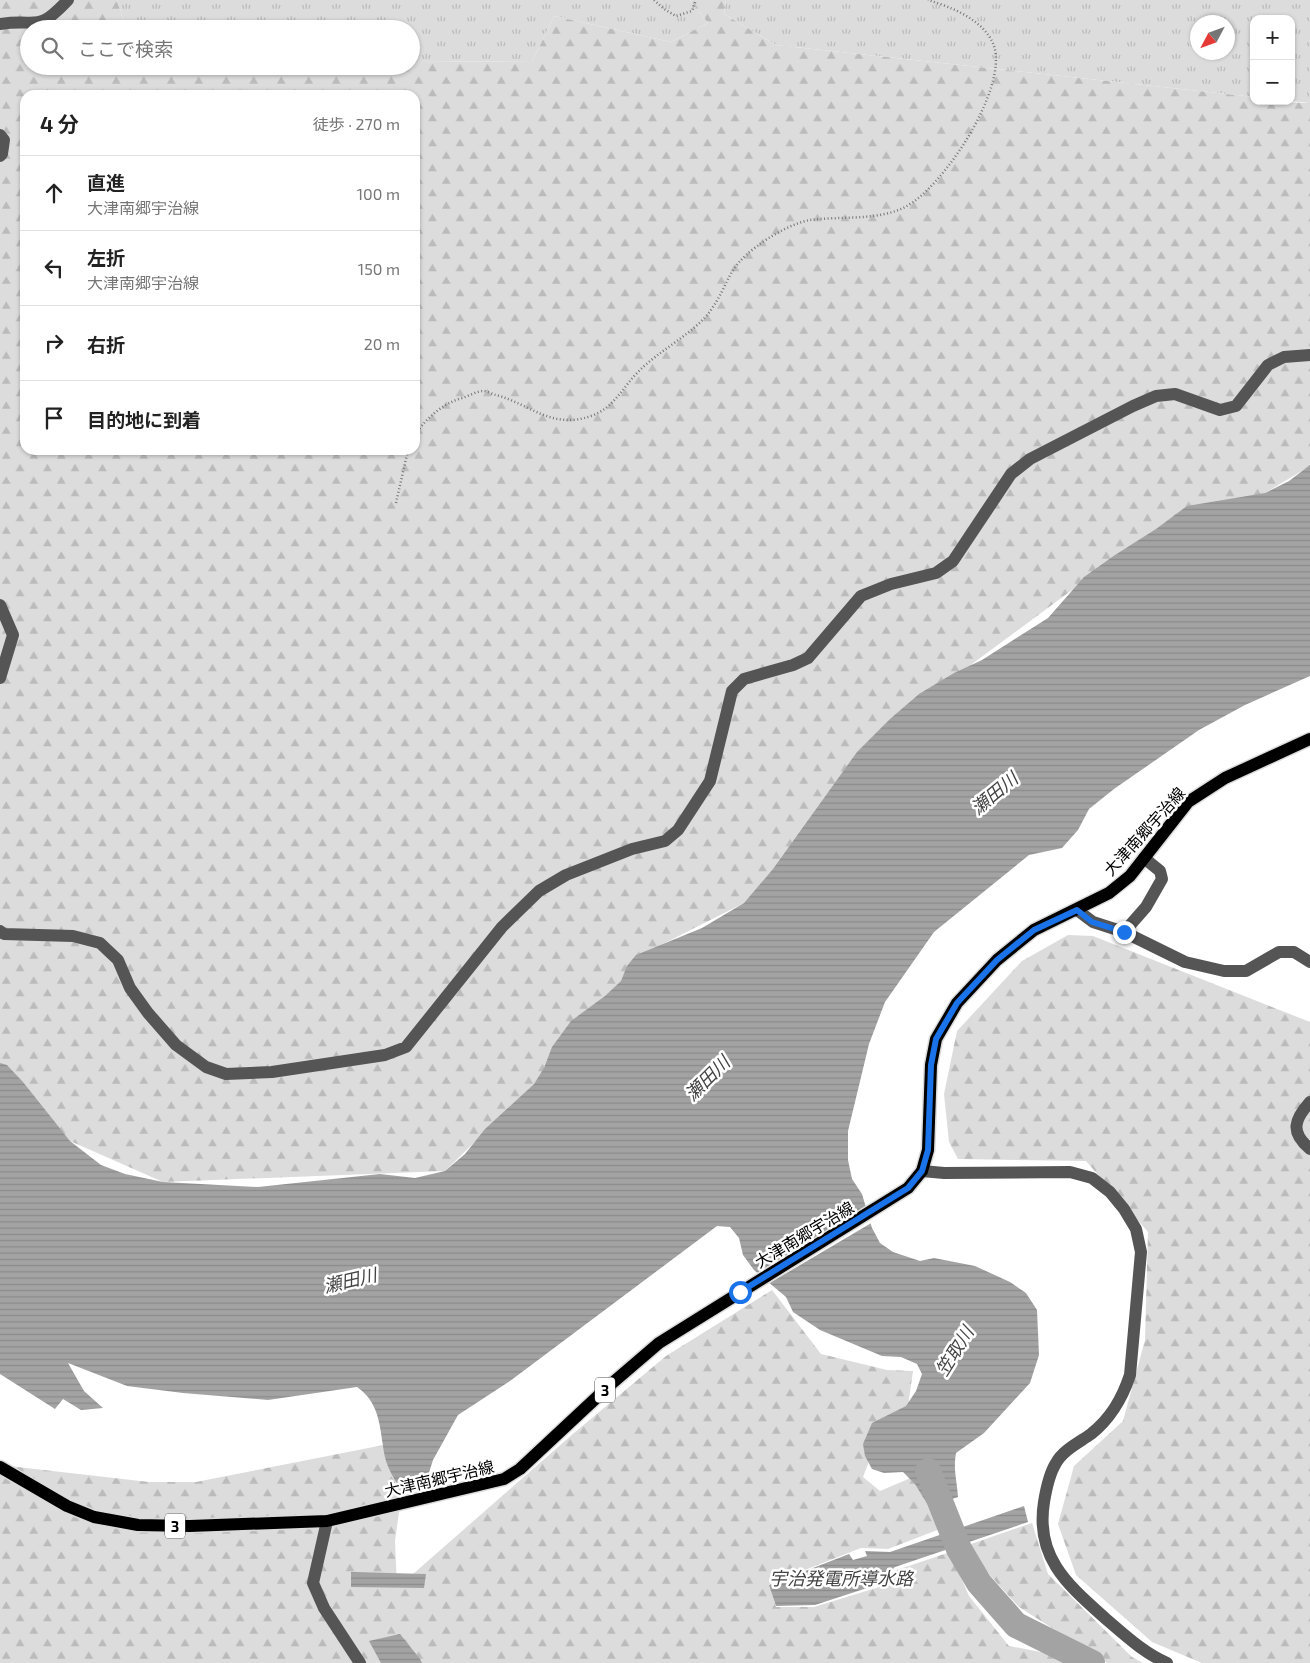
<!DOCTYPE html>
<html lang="ja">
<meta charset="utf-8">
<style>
body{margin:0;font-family:"Exo 2","Noto Sans JP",sans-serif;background:#f6f6f6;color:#222}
.controls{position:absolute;right:15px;top:15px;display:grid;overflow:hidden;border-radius:10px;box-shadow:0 1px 4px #0004}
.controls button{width:45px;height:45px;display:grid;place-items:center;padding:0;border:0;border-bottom:1px solid #e0e0e0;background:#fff;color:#222;font:25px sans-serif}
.compass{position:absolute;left:1190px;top:15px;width:45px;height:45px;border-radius:50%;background:#fff;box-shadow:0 1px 4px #0004;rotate:229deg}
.stop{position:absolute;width:15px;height:15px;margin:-11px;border:4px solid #1a73e8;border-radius:50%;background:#fff}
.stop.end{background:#1a73e8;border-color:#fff;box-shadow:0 1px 5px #0008}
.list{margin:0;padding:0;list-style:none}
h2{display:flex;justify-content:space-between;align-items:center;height:65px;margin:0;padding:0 20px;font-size:21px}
h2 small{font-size:16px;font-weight:400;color:#767676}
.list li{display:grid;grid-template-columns:32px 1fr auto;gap:15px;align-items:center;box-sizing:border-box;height:75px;padding:0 20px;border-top:1px solid #e0e0e0}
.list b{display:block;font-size:19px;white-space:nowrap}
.list p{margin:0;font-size:16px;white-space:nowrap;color:#767676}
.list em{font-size:16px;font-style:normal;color:#767676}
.icon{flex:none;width:28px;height:28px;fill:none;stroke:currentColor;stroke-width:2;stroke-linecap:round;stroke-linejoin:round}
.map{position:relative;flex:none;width:1310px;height:1663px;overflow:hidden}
.search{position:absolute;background:#fff;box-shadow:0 1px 4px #0004;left:20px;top:20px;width:400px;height:55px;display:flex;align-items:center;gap:12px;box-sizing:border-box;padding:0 18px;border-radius:28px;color:#767676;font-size:19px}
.panel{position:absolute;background:#fff;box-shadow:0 1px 4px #0004;left:20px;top:90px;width:400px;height:365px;border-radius:15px}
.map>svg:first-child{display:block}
</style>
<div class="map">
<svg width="1310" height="1663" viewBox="0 0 1310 1663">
<defs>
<pattern id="grass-tufts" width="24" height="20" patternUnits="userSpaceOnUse" patternTransform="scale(1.25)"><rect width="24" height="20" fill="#dcdcdc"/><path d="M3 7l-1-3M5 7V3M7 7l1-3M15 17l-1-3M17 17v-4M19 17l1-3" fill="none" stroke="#bbb"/></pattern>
<pattern id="forest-firs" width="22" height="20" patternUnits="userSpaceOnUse" patternTransform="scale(1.25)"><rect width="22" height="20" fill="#dcdcdc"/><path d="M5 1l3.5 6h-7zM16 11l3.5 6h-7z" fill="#bbb"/></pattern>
<pattern id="water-rules" width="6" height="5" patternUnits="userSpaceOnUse" patternTransform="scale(1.25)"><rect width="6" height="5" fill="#a3a3a3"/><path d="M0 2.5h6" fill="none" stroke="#8b8b8b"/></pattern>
</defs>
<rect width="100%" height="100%" fill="#fff"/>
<!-- grass -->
<g fill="url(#grass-tufts)" fill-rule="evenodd">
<polygon points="117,0 690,0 708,23 671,42 554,16 532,62 411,61 411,29 126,29"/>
<path d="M 726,0 L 1310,0 L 1310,103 L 1291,101 L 1291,19 L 1254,19 L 1254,97 L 776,45 L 724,14 ZM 1198,22 L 1228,22 L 1228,52 L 1198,52 Z"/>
</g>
<!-- forest -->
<g fill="url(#forest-firs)" fill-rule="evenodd">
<path d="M 0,0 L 117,0 L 126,29 L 29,29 L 29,66 L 411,66 L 411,61 L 532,62 L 554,16 L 671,42 L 708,23 L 690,0 L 726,0 L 724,14 L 776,45 L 1254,97 L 1254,101 L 1310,103 L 1310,466 L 1265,493 L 1141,539 L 972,664 L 744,903 L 649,951 L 534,1084 L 445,1171 L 163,1182 L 70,1141 L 7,1065 L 0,1066 ZM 25,95 L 415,95 L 415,450 L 25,450 Z"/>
<polygon points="1068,935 1093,936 1310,1022 1310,1663 1202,1663 1152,1642 1076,1575 1058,1524 1074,1466 1123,1421 1145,1340 1148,1232 1086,1161 958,1159 949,1142 944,1094 957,1031 1022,961"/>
<polygon points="772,1290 821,1354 887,1370 913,1371 906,1420 874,1448 863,1477 880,1491 913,1477 940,1529 888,1549 861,1548 769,1584 776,1607 814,1607 876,1588 887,1583 897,1570 950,1552 969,1596 1009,1646 1071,1658 1077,1663 0,1663 0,1465 149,1482 196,1482 409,1440 395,1541 397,1588 574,1433 666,1356"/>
<polygon points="1032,1523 1048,1574 1132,1657 1143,1663 1107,1663 1019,1607 975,1559 968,1545"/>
</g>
<!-- water -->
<g fill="url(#water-rules)">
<path d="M 1310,465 L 1310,676 L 1245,705 L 1199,730 L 1114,789 L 1089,809 L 1078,830 L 1062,848 L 1029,855 L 934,932 L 885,1002 L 869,1044 L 848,1131 L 848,1160 L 852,1179 L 862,1194 L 872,1228 L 880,1243 L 893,1252 L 920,1261 L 934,1258 L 975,1266 L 1010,1282 L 1026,1293 L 1037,1310 L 1039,1355 L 1030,1383 L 984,1433 L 956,1453 C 953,1470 957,1480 958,1497 L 929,1507 L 915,1484 L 903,1472 L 884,1473 L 872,1469 L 865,1456 L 863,1444 L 872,1423 L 906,1406 L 916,1391 L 922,1374 L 917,1364 L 901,1357 L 882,1356 L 820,1330 L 793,1312 L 786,1297 L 754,1270 L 743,1255 L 739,1238 L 730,1227 L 717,1226 L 510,1381 L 458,1415 L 433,1460 L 427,1479 L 398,1485 C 393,1477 389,1470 386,1461 C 379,1433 383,1405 357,1387 L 268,1400 L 183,1393 L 127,1386 L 68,1363 L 84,1391 L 103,1408 L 81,1410 L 63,1399 L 55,1409 L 0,1374 L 0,1063 L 7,1065 L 23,1082 L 70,1141 L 101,1165 L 125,1174 L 163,1182 L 258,1187 L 380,1174 L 415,1178 L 445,1171 L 465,1154 L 485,1129 L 534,1084 L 544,1068 L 552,1047 L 571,1021 L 605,996 L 621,981 L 627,966 L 636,955 L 702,928 L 744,903 L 773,869 L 857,752 L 890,719 L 919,694 L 954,673 L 982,660 L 1048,618 L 1084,577 L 1115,555 L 1156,529 L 1187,506 L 1265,493 L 1289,481 Z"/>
<polygon points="1024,1506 1028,1522 895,1567 877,1584 874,1580 865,1583 867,1588 815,1605 776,1606 769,1585 849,1554 853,1560 867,1556 865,1551 890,1552"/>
<polygon points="351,1572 426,1574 424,1588 351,1587"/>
<polygon points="400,1634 420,1659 422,1663 381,1663 369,1641"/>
</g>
<!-- pier -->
<polygon fill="#fff" points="868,1205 873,1222 768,1284 755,1274"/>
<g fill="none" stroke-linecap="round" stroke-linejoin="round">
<!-- river -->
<polyline stroke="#a3a3a3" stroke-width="26" points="928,1471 959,1549 979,1583 1016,1625 1092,1663"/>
<defs>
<polyline id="major" points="0,1467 67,1506 94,1517 138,1525 190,1526 327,1521 504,1479 520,1469 610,1385 659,1343 908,1188 922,1171 928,1150 931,1065 936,1039 957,1003 997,960 1034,930 1109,893 1130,876 1188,802 1225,778 1310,739"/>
</defs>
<!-- major casing -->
<use href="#major" stroke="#dbdbdb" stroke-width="15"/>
<!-- path -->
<g stroke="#777" stroke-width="2.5" stroke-dasharray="1 2.5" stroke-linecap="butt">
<polyline points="654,0 664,9 676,16 692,11 696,0"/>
<path d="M 415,434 C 428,417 442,404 462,398 C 469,396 477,391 483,391 C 487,391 492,394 496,395 C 530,404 552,430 591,416 C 614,408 622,388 638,372 C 658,351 696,332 711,310 C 729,284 727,268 756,247 C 770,236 793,223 810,220 C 840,216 878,221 905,207 C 943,188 1008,89 994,46 C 985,20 951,7 928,0"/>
<polyline points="396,503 408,450"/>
</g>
<!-- minor -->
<g stroke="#555" stroke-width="12">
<path d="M 0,24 C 39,18 36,34 68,0"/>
<polyline points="0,135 4,140 2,154 0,156"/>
<polyline points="0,605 13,635 0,678"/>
<polyline points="1077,910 1093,922 1124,932 1185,962 1224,971 1246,971 1279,952 1294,952 1310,962"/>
<polyline points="0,931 4,934 73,936 100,943 118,960 130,988 148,1013 176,1045 206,1067 226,1074 272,1072 385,1055 406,1047 502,927 539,891 566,875 632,849 665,841 678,830 710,781 732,691 744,679 793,665 808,658 861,596 891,584 936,573 953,561 1011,474 1030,459 1133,406 1156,396 1175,394 1220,410 1236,406 1268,365 1284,357 1310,355"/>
<polyline points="1124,932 1146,907 1162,879 1160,871 1144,858"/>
<path d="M 1310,1102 C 1294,1120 1290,1132 1310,1149"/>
<path d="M 922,1171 L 944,1173 L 1070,1172 L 1092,1178 L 1110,1192 L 1124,1209 L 1136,1229 L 1141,1252 L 1130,1375 C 1122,1399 1111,1418 1091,1434 C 1080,1442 1063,1450 1056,1463 C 1049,1474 1046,1490 1044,1502 C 1035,1558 1068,1585 1106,1619 C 1126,1636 1144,1653 1167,1663"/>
<polyline points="327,1521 313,1583 324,1608 360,1663"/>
</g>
<!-- major -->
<use href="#major" stroke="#000" stroke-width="12"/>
</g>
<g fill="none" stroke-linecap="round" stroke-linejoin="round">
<!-- route -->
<polyline stroke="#1a73e8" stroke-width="6" points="740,1292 908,1188 922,1171 928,1150 931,1065 936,1039 957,1003 997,960 1034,930 1077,910 1092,922 1124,932"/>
</g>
<g text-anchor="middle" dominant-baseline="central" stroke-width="5" stroke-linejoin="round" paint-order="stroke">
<!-- shield labels -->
<g fill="#fff" stroke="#4c4c4c" stroke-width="1">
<rect x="595" y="1377.5" width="20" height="25" rx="4"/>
<rect x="165" y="1513.5" width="20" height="25" rx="4"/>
</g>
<g font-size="15" font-weight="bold" fill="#000">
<text x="605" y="1390">3</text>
<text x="175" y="1526">3</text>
</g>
<!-- street labels -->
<g font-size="16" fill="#000" stroke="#fff">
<text transform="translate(1144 831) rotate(-48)">大津南郷宇治線</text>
<text transform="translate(804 1234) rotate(-31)">大津南郷宇治線</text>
<text transform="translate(439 1478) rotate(-13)">大津南郷宇治線</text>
</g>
<!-- water labels -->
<g font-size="18" font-style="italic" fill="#444" stroke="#fff">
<text transform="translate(994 793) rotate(-40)">瀬田川</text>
<text transform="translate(707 1078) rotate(-45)">瀬田川</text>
<text transform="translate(350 1280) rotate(-13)">瀬田川</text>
<text transform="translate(954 1351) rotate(-58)">笠取川</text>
<text x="841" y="1578">宇治発電所導水路</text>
</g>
</g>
</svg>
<div class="controls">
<button>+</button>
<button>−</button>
</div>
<svg class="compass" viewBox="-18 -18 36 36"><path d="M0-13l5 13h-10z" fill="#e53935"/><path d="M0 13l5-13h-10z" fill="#767676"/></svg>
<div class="stop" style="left:740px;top:1292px"></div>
<div class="stop end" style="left:1124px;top:932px"></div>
<div class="search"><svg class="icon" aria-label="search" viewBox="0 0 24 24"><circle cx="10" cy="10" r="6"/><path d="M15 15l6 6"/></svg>ここで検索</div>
<section class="panel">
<h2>4 分<small>徒歩 · 270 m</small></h2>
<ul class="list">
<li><svg class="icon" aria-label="ahead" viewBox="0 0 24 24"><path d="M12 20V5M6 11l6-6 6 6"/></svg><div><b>直進</b><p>大津南郷宇治線</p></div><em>100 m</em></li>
<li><svg class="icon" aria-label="left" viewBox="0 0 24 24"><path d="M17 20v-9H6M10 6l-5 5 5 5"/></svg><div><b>左折</b><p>大津南郷宇治線</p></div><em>150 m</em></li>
<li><svg class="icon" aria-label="right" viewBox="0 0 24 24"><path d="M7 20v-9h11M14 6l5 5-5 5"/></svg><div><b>右折</b></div><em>20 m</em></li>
<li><svg class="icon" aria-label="arrive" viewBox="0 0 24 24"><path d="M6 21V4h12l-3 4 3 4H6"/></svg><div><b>目的地に到着</b></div></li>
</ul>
</section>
</div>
